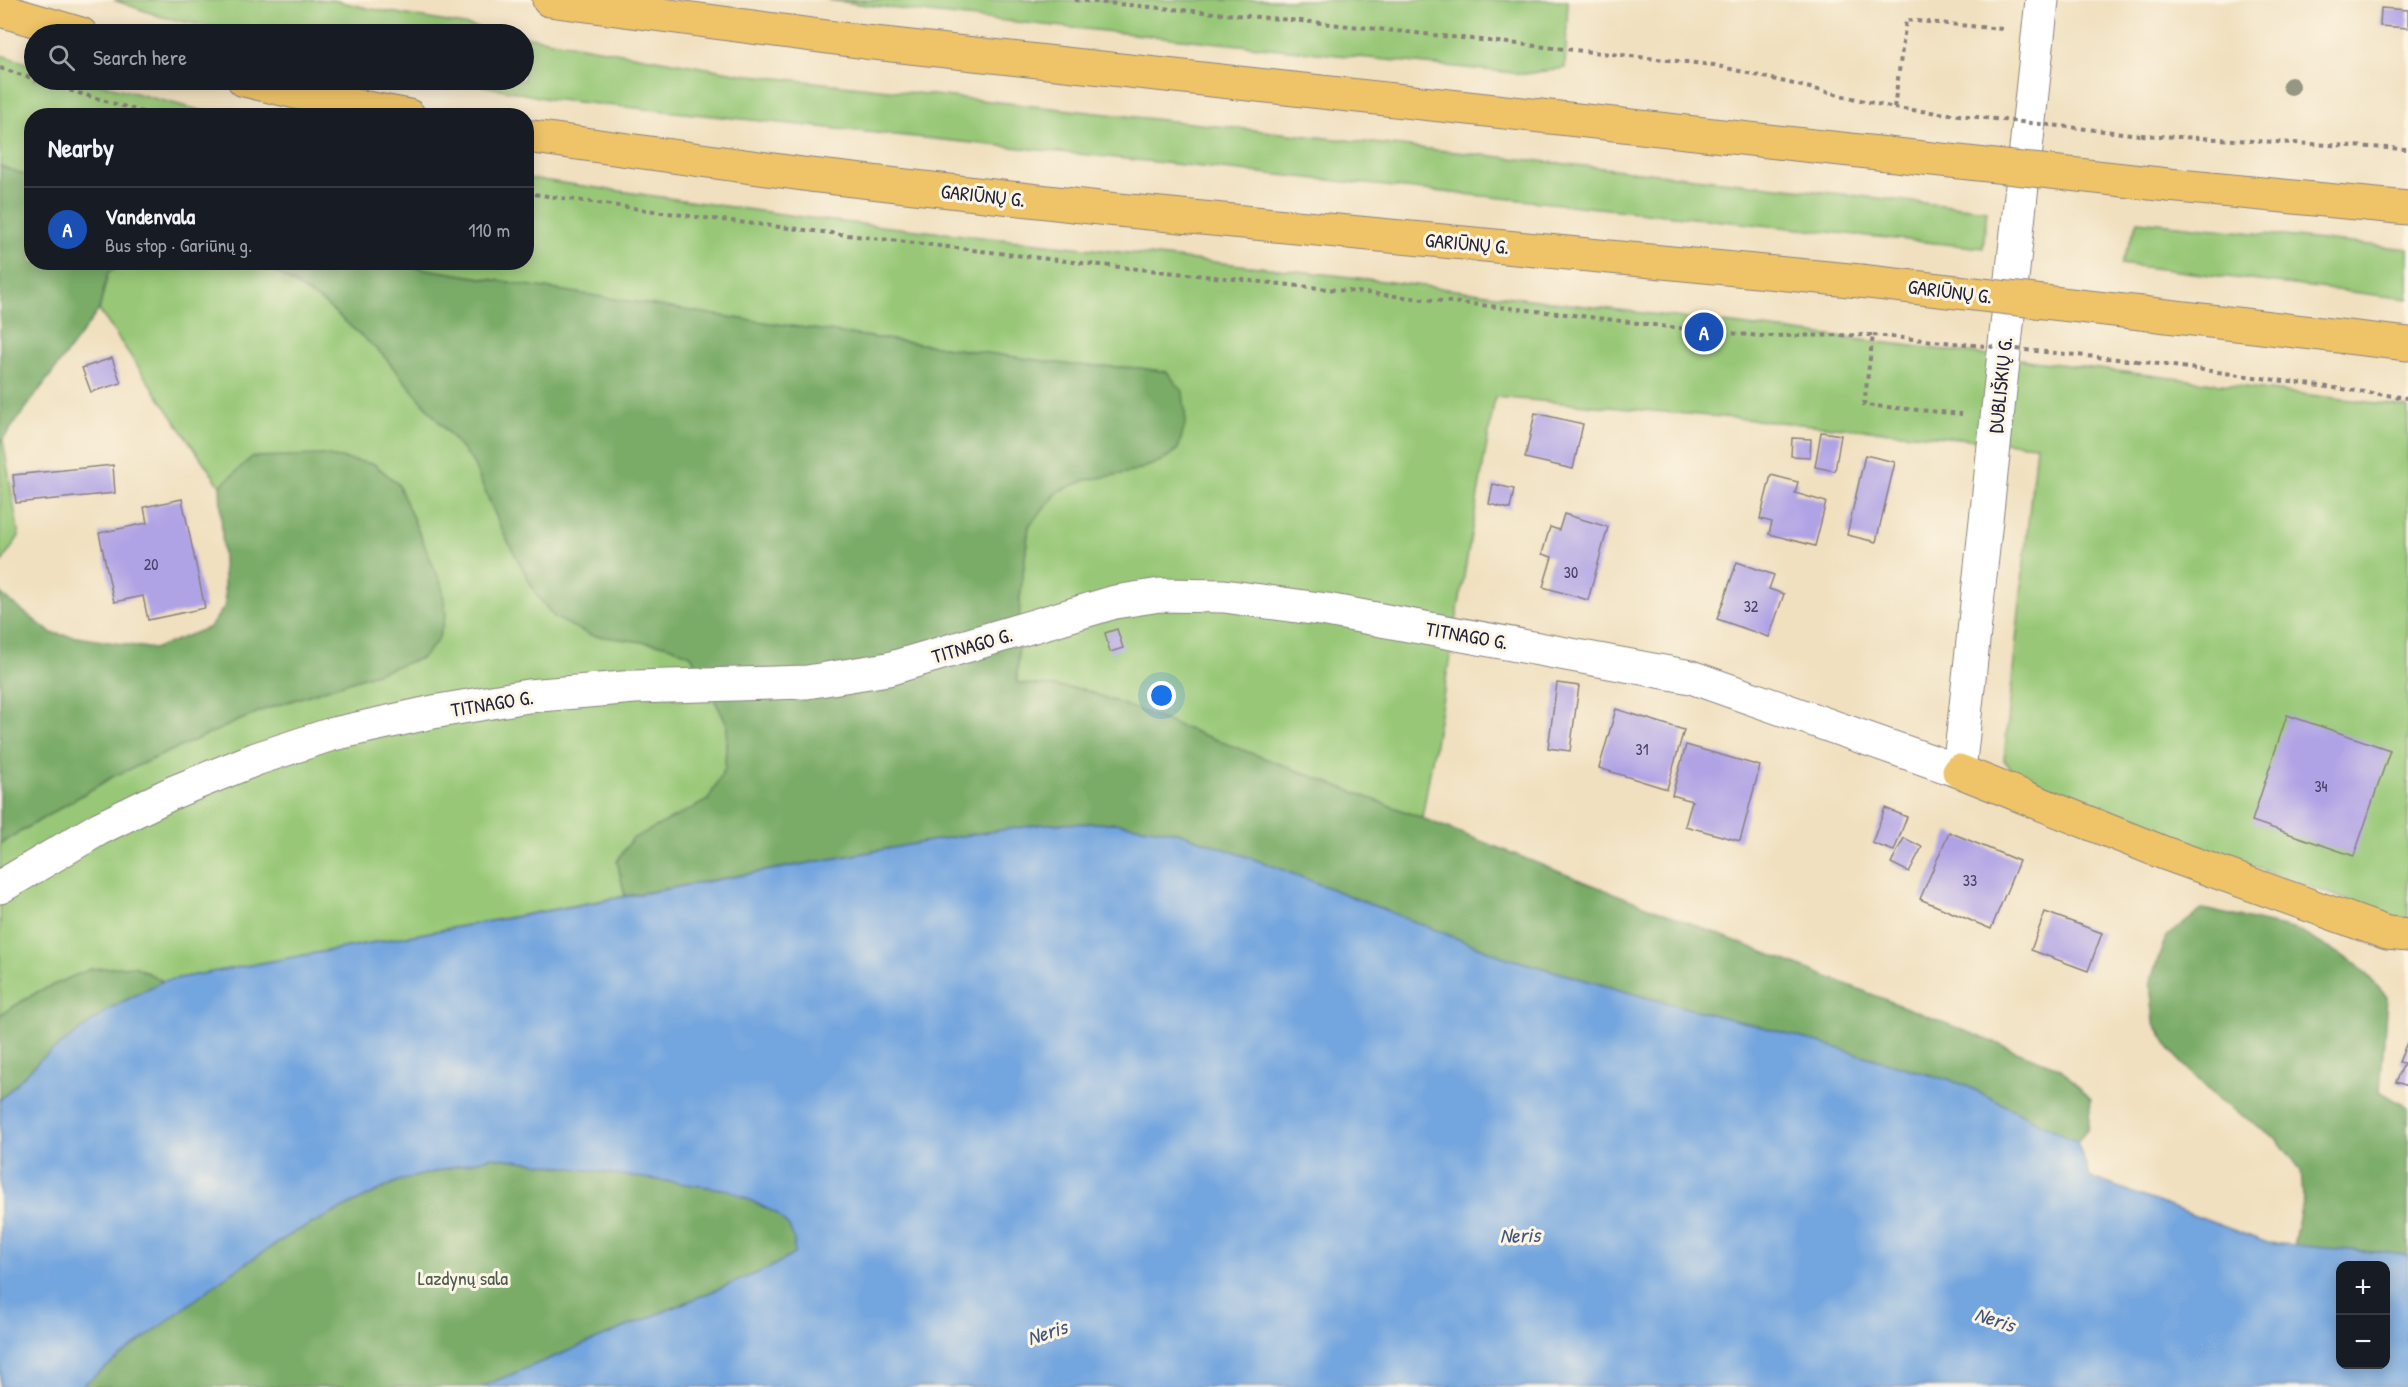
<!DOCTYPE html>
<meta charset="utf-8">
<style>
body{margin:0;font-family:"Patrick Hand",sans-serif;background:#20242c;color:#f1f3f6}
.controls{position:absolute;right:18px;bottom:18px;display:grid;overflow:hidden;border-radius:12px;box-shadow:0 3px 15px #0003}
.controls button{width:54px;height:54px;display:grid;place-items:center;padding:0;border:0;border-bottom:2px solid #363941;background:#171b24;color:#f1f3f6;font:30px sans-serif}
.you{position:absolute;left:1162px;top:696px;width:21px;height:21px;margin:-15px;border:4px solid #fff;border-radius:50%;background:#1a73e8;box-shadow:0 0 0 9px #1a73e833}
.badge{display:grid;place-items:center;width:39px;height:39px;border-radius:50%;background:#0f766e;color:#fff;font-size:20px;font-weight:700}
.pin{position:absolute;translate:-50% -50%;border:3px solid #fff;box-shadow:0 2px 6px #0006}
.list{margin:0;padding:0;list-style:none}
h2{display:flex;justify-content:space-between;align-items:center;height:78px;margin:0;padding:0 24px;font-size:26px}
h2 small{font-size:20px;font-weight:400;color:#9ea1a6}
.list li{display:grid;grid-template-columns:39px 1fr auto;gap:18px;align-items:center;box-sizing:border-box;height:84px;padding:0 24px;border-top:2px solid #363941}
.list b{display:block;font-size:22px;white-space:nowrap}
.list p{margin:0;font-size:20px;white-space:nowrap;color:#9ea1a6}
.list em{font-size:20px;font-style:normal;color:#9ea1a6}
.icon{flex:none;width:33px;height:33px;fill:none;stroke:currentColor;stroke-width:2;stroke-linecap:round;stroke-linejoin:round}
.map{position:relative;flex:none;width:2408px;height:1387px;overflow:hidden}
.search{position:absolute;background:#171b24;box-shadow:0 3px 15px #0003;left:24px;top:24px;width:510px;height:66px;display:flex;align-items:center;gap:15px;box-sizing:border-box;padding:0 21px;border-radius:33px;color:#9ea1a6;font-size:22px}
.panel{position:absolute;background:#171b24;box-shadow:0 3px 15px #0003;left:24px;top:108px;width:510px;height:162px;border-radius:24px}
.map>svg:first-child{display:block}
</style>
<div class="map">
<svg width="2408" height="1387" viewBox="0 0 2408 1387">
<rect width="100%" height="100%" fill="#fcf5e5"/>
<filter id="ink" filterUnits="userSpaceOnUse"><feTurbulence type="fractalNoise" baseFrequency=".0167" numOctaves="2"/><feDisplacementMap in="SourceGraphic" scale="12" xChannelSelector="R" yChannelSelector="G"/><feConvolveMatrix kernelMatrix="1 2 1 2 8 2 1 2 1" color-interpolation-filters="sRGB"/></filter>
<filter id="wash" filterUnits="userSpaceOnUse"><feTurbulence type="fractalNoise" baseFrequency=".008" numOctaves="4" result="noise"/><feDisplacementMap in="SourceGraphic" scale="24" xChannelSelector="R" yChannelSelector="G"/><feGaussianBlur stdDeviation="1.35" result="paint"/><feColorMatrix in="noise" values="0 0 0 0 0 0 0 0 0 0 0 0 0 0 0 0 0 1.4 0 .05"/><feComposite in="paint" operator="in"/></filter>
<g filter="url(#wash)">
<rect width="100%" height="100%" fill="#f0e0bf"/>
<!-- green -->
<g fill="#98c877" stroke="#5d7559" stroke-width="1.5">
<polygon points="114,0 333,0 367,8 515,34 244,34 162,17"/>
<polygon points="828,0 1568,0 1565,68 1524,74 938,14"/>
<polygon points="524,36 741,74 1987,210 1983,248 549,99 455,80 524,80"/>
<polygon points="0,55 34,65 34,80 86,80 217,115 32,116 31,177 0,166"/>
<polygon points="527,178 824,220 1334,275 2408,407 2408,922 2025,785 2004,760 2036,445 1495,397 1422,818 1082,689 1017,683 1020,598 1029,526 1059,491 1086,480 1132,472 1162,461 1141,368 1072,365 735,318 387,263 526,262"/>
<polygon points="2138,221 2408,249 2408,299 2121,264"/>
<polygon points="126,263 262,263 324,303 382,354 472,461 503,532 538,597 590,635 666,645 691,655 727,724 725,768 708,800 671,821 617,861 625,896 163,981 134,966 39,991 0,1015 0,844 112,777 263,710 422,658 442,586 398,484 374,464 253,457 220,486 99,310 108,272"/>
<polygon points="0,422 19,536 0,565"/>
</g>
<!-- forest -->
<g fill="#7aac68" stroke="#4e6752" stroke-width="1.5">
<polygon points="0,166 31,177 32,262 126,263 108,273 99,310 0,443"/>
<polygon points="262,263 387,263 735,318 1072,365 1141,368 1167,372 1183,392 1186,422 1178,449 1162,461 1132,472 1086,480 1059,491 1029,526 1020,598 1017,683 1082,689 1422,818 2060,1068 2091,1099 2088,1128 2077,1142 1965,1085 1774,1030 1648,998 1504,957 1273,866 1177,832 1114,823 1044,824 941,839 625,896 617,861 632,839 708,800 725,768 727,724 691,655 666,645 590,635 555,618 538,597 503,532 472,461 382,354 324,303"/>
<polygon points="323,455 374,464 398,484 442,586 446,615 438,640 422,658 263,710 112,777 0,844 0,590 1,594 51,633 154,649 210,627 225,606 220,486 252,457"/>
<polygon points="2203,909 2297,930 2357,964 2387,997 2380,1091 2408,1108 2408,1255 2293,1246 2303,1198 2301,1170 2277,1139 2219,1100 2176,1057 2154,1022 2150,982 2166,937"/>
<polygon points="134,966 163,981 111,1008 40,1060 0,1100 0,1015 39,991 90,969"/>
<polygon points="493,1157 729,1190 776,1213 789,1227 795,1239 794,1254 769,1268 481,1387 80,1387 232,1272 293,1233 398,1181"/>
</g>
<!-- water -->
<path fill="#73a5de" stroke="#4a648c" stroke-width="1.5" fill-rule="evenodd" d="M 1114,823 L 1177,832 L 1273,866 L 1504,957 L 1648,998 L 1774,1030 L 1965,1085 L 2077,1142 L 2090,1177 L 2268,1243 L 2408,1255 L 2408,1387 L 481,1387 L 769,1268 L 794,1254 L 794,1239 L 789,1227 L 776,1213 L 729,1190 L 493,1157 L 398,1181 L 293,1233 L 232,1272 L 80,1387 L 0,1387 L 0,1100 L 40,1060 L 111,1008 L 163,981 L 941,839 L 1044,824 ZM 2340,1266 L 2386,1266 L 2386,1364 L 2340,1364 Z"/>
<g id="blocks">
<!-- building -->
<g fill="#b0a3e5">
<polygon points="2381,8 2408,10 2408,28 2380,26"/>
<polygon points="112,358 121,383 91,392 82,368"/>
<polygon points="1535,413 1583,424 1573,469 1525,458"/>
<polygon points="1821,432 1841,435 1835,471 1815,467"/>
<polygon points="1792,438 1811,439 1810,457 1791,456"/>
<polygon points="1865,455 1895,462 1876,542 1847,535"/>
<polygon points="113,465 115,493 16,503 13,475"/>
<polygon points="1771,475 1798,482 1795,493 1826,502 1815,546 1769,534 1772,522 1760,519"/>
<polygon points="1493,484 1514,489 1510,509 1489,504"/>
<polygon points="182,499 205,608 148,620 143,596 114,602 99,533 147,523 144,507"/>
<polygon points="1564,514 1608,527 1588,600 1543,587 1552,557 1542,554 1550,527 1559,530"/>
<polygon points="1737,562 1774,575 1769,589 1784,594 1769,637 1717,619"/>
<polygon points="1117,629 1123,648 1110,652 1105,633"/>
<polygon points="1557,683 1579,686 1570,751 1548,748"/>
<polygon points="1616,709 1684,730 1667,789 1599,768"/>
<polygon points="2287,715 2390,750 2354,856 2252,821"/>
<polygon points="1686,745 1760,766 1740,841 1685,826 1692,801 1672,795"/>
<polygon points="1885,808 1907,817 1894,851 1872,843"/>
<polygon points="1949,832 2019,861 1991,929 1920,899"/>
<polygon points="1904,838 1922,847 1909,872 1891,863"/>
<polygon points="2045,912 2102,933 2088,971 2031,950"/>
<polygon points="2408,1040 2408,1086 2396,1082 2404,1063 2399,1062"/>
</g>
</g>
</g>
<g filter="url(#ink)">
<use href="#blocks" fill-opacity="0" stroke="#89817d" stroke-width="1.5"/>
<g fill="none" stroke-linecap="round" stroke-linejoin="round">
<defs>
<polyline id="minor" points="0,887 100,828 174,792 256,759 329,735 433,712 528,696 635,687 807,682 888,669 1115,602 1160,595 1224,596 1327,610 1691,677 1959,771 2042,0"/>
<g id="highway">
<polyline points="549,0 865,42 1887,154"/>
<polyline points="0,10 81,34"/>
<polyline points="244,80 356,106 409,116"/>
<polyline points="526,136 810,175 1108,209 1860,281"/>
<polyline points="2168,185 2408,208"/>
<polyline points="2141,313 2408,344"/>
<polyline points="1959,771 2164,853 2387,933 2408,935"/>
</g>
</defs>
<!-- minor casing -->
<use href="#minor" stroke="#89817d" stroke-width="35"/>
<!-- highway casing -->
<use href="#highway" stroke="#89817d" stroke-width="35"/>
<!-- path -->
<g stroke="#89817d" stroke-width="4" stroke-dasharray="4.5 4.5" stroke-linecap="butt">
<polyline points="1075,0 1312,22 1714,65 1894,108 1906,20 2002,29"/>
<polyline points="0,68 34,79"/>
<polyline points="35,80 156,116"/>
<polyline points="2141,135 2408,149"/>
<polyline points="526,193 697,217 1082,263 1565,314 1678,328 1760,336 1873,335 1864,405 1962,414"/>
<polyline points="2137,361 2408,398"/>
</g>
<!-- minor -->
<use href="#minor" stroke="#fff" stroke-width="33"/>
<!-- highway -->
<use href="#highway" stroke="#efc469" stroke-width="33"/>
<defs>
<g id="highway-bridge">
<polyline points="1887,154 2168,185"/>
<polyline points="1860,281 2141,313"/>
</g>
</defs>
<!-- highway-bridge casing -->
<use href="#highway-bridge" stroke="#89817d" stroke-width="35" stroke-linecap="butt"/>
<!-- path-bridge -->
<g stroke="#89817d" stroke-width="4" stroke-dasharray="4.5 4.5" stroke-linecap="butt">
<polyline points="1894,108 2141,135"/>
<polyline points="1873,335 2137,361"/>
</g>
<!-- highway-bridge -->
<use href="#highway-bridge" stroke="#efc469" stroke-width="33"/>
</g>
<!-- trees -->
<circle fill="#959782" cx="2291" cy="86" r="9"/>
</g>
<g text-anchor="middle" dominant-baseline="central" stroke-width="6" stroke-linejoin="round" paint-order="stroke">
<!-- number labels -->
<g font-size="16" fill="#464266">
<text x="151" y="564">20</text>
<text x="1571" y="572">30</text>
<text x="1751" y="606">32</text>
<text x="1642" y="749">31</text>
<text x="2321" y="786">34</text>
<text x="1970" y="880">33</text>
</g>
<!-- street labels -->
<g font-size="20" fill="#22223b" stroke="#fcf5e5">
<text transform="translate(983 195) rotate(6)">GARIŪNŲ G.</text>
<text transform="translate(1467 243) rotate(5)">GARIŪNŲ G.</text>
<text transform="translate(1950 291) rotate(7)">GARIŪNŲ G.</text>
<text transform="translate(2000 385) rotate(-84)">DUBLIŠKIŲ G.</text>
<text transform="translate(1467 635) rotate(10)">TITNAGO G.</text>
<text transform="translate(972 645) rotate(-16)">TITNAGO G.</text>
<text transform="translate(492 703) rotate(-9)">TITNAGO G.</text>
</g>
<!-- park labels -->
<g font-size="20" fill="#4b5c50" stroke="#fcf5e5">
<text x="463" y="1277">Lazdynų sala</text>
</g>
<!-- water labels -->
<g font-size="21" font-style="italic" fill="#42567c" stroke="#fcf5e5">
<text transform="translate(1520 1235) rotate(-1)">Neris</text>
<text transform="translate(1995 1319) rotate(18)">Neris</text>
<text transform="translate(1047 1332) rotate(-18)">Neris</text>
</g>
</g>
</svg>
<div class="controls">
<button>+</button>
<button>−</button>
</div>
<div class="you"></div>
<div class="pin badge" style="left:1704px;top:332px;background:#1a4fb4">A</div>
<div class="search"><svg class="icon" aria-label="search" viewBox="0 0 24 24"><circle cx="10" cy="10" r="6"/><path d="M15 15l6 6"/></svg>Search here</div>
<section class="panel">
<h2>Nearby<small></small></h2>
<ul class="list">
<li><span class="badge" style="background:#1a4fb4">A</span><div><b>Vandenvala</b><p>Bus stop · Gariūnų g.</p></div><em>110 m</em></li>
</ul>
</section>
</div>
